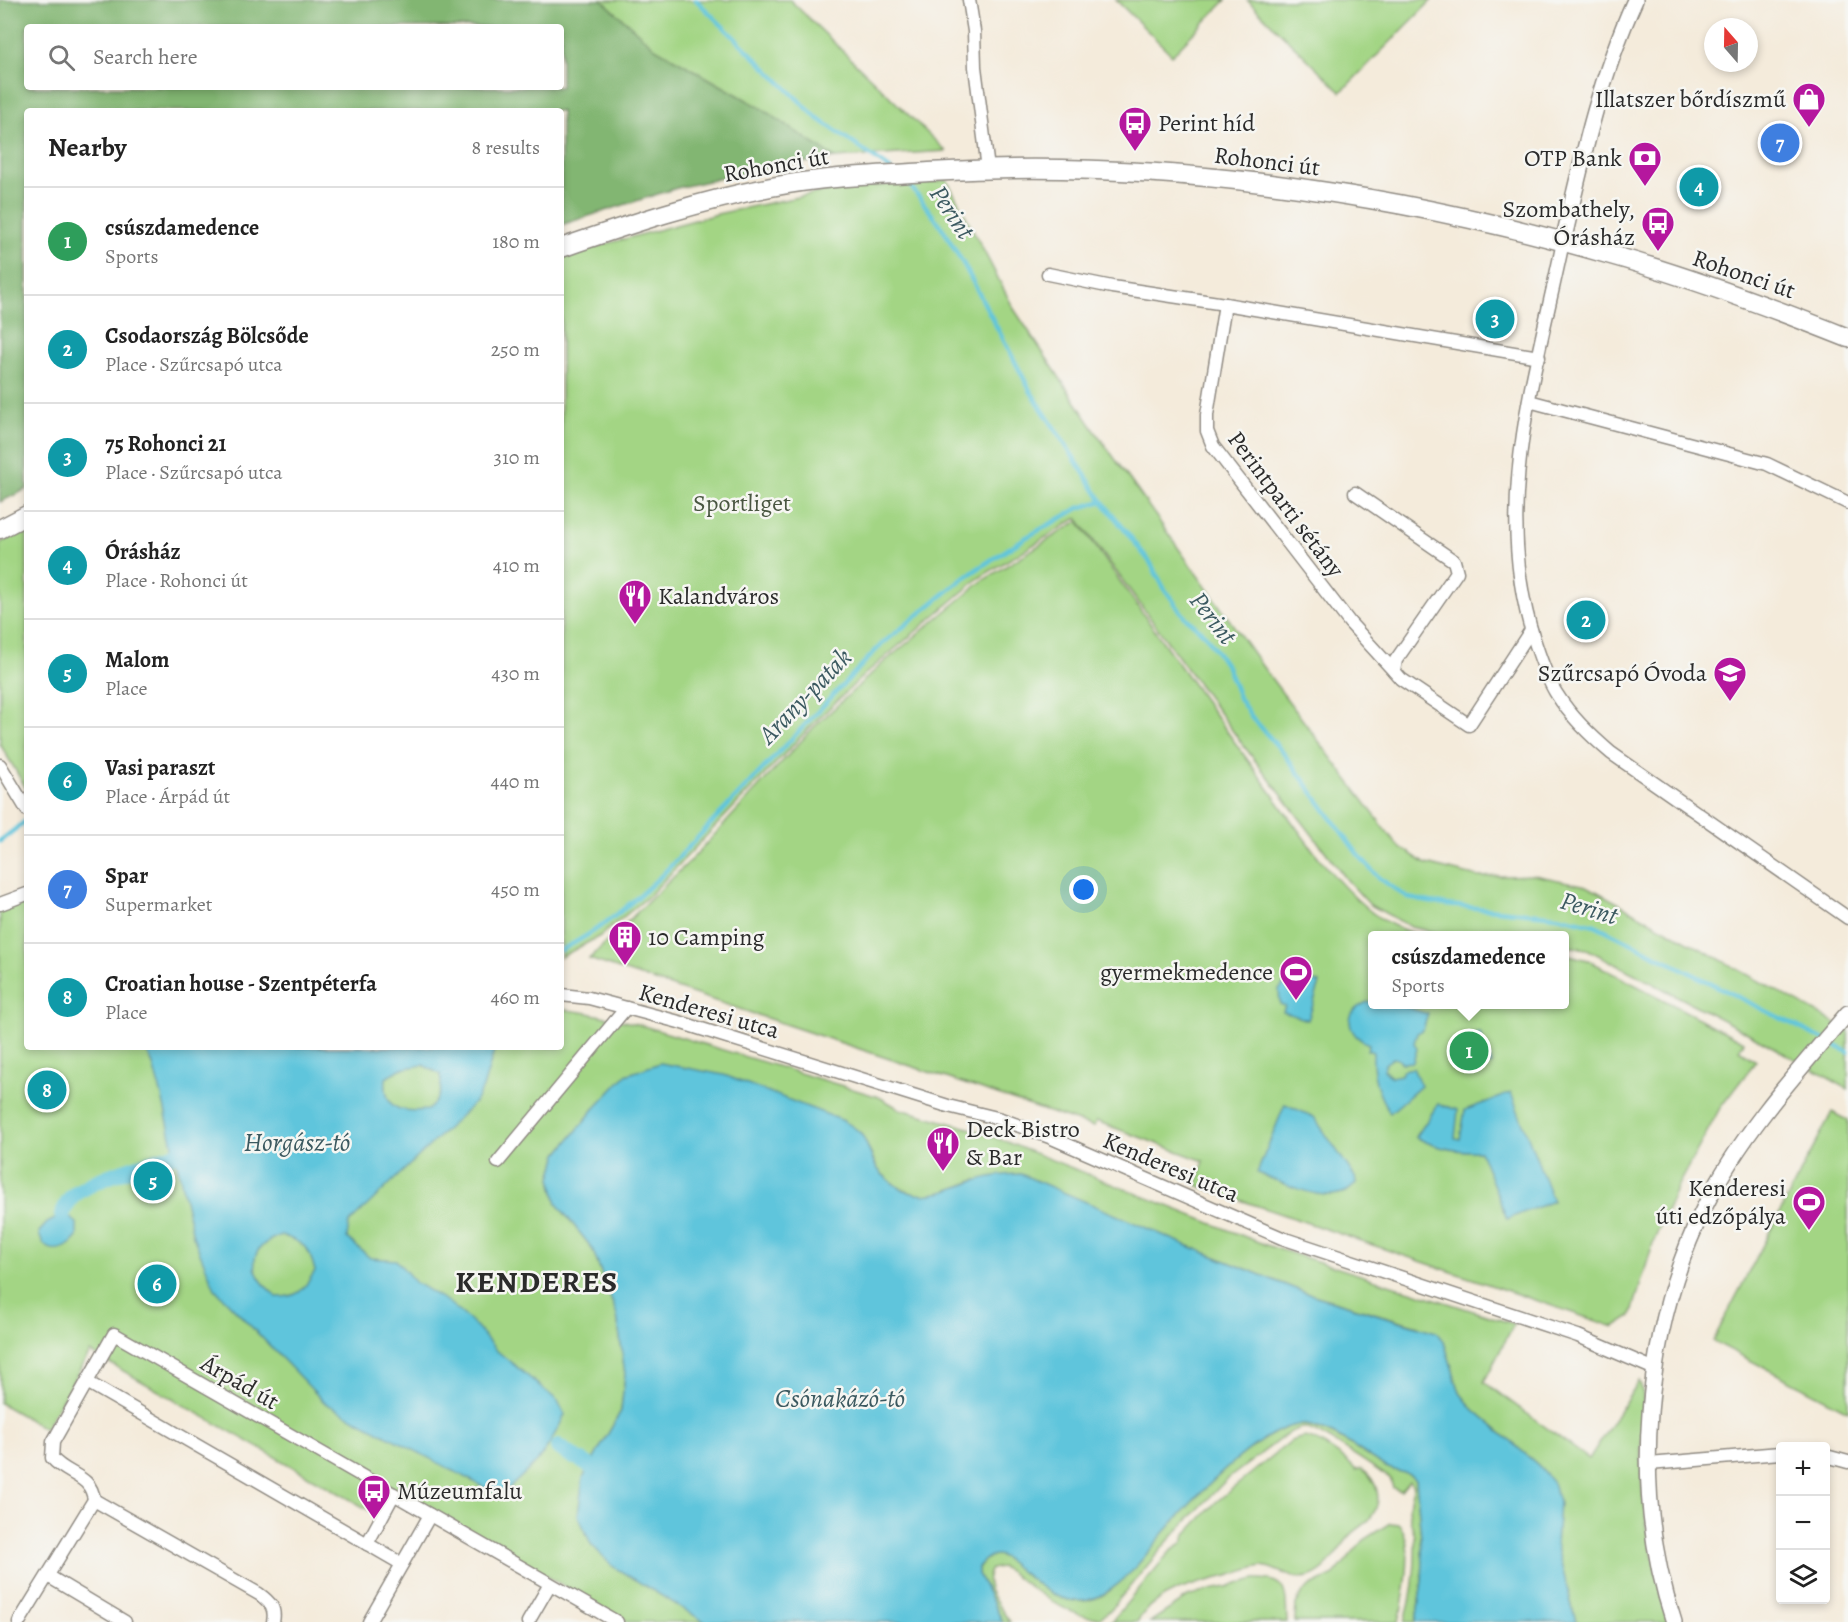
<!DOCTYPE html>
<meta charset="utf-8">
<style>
body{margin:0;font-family:Alegreya,serif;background:#f2f2f2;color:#222}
.controls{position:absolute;right:18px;bottom:18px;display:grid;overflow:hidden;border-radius:6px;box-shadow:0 3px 9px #0003}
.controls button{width:54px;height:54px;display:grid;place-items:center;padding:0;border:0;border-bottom:2px solid #e0e0e0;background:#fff;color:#222;font:30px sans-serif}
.compass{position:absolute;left:1704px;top:18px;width:54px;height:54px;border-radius:50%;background:#fff;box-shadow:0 3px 9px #0003;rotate:340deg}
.you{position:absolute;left:1084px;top:890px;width:21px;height:21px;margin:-15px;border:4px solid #fff;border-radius:50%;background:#1a73e8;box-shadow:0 0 0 9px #1a73e833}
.badge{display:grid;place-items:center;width:39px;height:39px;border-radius:50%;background:#db2777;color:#fff;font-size:20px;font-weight:700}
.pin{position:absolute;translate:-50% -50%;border:3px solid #fff;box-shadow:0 2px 6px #0006}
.popup{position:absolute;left:1368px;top:931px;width:201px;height:78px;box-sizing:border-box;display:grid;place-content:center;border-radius:6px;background:#fff;filter:drop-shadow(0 2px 4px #0005);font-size:20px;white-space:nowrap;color:#767676}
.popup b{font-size:22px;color:#222}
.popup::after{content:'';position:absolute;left:50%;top:100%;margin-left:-12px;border:12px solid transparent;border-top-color:#fff}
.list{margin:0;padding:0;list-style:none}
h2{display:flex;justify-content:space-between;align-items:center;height:78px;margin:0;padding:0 24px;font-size:26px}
h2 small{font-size:20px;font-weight:400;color:#767676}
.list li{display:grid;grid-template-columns:39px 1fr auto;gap:18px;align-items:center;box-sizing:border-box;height:108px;padding:0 24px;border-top:2px solid #e0e0e0}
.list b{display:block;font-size:22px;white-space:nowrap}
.list p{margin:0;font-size:20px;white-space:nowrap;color:#767676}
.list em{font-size:20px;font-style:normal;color:#767676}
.icon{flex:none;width:33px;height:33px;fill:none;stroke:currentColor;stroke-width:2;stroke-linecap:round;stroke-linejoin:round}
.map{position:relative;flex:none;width:1848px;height:1622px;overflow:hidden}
.search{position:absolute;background:#fff;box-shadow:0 3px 9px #0003;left:24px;top:24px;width:540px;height:66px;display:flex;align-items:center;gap:15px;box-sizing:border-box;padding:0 21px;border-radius:6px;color:#767676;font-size:22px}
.panel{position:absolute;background:#fff;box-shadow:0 3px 9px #0003;left:24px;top:108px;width:540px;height:942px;border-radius:6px}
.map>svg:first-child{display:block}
</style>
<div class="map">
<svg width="1848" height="1622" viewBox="0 0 1848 1622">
<rect width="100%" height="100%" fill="#f6f6f2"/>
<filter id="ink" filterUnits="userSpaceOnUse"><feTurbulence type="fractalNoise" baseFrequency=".0167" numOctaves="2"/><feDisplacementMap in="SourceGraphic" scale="12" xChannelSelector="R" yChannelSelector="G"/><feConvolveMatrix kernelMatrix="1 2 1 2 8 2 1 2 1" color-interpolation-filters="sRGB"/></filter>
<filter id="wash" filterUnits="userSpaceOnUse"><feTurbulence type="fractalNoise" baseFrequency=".008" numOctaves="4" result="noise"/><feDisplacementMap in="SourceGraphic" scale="24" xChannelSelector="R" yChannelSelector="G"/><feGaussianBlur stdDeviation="1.35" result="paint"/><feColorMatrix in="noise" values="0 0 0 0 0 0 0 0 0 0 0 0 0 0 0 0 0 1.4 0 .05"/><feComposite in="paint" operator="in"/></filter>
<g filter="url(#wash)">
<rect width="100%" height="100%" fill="#f4ebdb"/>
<!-- green -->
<g fill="#a3d584" stroke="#678058" stroke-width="1.5">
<polygon points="602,0 790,0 946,151 835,158 759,107 655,48"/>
<polygon points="1116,0 1226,0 1172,55"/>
<polygon points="1247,0 1432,0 1341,92"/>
<polygon points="947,180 1014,309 1093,428 1265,670 1397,845 1426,864 1478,877 1534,875 1587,886 1848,1030 1848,1089 1744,1031 1587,949 1565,946 1565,936 1448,935 1411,927 1370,905 1348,881 1240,741 1077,518 979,578 864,675 817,720 649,896 600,936 561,957 561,256 717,214 836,189"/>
<path d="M 1078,521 C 1137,606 1197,690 1257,773 C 1292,820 1324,873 1369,910 C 1383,922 1401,929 1417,935 L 1373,936 L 1373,1004 L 1565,1004 L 1565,954 L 1588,960 L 1744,1042 L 1739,1050 L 1756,1061 L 1720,1108 L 1706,1134 L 1676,1189 L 1653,1243 L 1631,1316 L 1614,1327 L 1196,1185 L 1204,1161 L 1096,1121 L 1094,1127 L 589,959 L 692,859 L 815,726 L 883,663 L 982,581 Z"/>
<polygon points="27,529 27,790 0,744 0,543"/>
<path d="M 27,902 L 27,1047 L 561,1047 L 561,1009 L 588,1013 L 637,1024 L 879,1097 L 900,1109 L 979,1131 L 1266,1245 L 1514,1324 L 1484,1382 L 1589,1459 L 1639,1381 C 1648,1396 1641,1435 1641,1454 C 1640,1511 1655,1566 1667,1622 L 1576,1622 L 1556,1544 L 1559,1501 L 1538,1465 L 1473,1409 L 1460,1393 L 1444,1342 L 1418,1326 L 1303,1292 L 1186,1245 L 976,1180 L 941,1193 L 919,1196 L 896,1186 L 879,1171 L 861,1133 L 594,1109 L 558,1154 L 551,1178 L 557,1204 L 592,1248 L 617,1315 L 625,1374 L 621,1411 L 583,1478 L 705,1622 L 627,1622 L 389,1486 L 374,1513 L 90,1352 L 45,1429 L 0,1403 L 0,910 Z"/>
<polygon points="1832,1112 1848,1120 1848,1411 1713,1341"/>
<path d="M 1297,1424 C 1331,1427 1358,1451 1386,1467 C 1397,1472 1406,1471 1416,1479 L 1423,1562 L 1422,1581 L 1416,1622 L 1405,1622 C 1413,1595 1416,1565 1415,1537 C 1414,1530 1411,1525 1410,1519 C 1408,1507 1410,1496 1414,1486 L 1409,1481 L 1401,1491 L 1393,1488 L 1390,1478 C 1374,1468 1321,1431 1305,1428 C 1298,1427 1293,1431 1287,1434 L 1225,1481 L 1168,1541 L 1111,1609 C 1108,1612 1104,1616 1100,1617 C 1074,1622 1029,1587 1010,1572 L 1001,1567 L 991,1569 C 979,1587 1001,1607 1010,1622 L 1003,1622 L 978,1574 L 978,1568 C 982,1562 988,1555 996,1555 C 1002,1555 1010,1562 1015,1566 C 1042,1588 1073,1616 1108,1592 C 1130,1576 1147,1552 1164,1532 C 1196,1497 1251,1436 1297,1424 Z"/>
<path d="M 1304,1437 C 1320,1440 1345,1458 1356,1470 L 1361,1469 C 1377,1479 1384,1500 1371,1517 C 1366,1525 1356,1529 1350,1536 C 1338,1549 1329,1570 1311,1576 C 1294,1583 1278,1568 1262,1566 C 1251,1568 1241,1572 1231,1575 C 1197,1584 1157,1590 1137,1622 L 1111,1622 L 1169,1553 C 1177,1545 1183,1548 1185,1535 L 1216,1502 L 1291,1441 Z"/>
<path d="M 1390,1523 L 1398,1524 C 1417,1540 1403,1600 1399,1622 L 1295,1622 L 1296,1604 L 1303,1592 L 1311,1586 L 1334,1575 L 1363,1540 Z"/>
<path d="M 1255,1579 C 1291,1578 1285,1596 1287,1622 L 1150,1622 L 1188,1597 L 1210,1590 L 1227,1587 Z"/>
</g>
<!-- forest -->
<path fill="#82b672" stroke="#56704e" stroke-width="1.5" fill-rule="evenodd" d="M 0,0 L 602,0 L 655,48 L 759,107 L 835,158 L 766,168 L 677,188 L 561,225 L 561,111 L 27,111 L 27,489 L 0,502 ZM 27,27 L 561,27 L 561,87 L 27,87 Z"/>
<!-- water -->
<g fill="#5fc5dc" stroke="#457884" stroke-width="1.5" fill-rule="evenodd">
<polygon points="1295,975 1320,983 1308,1020 1283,1012 1285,1006 1280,1004 1279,990 1288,979 1293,981"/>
<path d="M 1368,1002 L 1373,1003 L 1373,1004 L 1400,1005 L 1428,1014 L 1423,1030 L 1417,1033 L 1414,1043 L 1417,1049 L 1413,1062 L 1402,1063 L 1398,1059 L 1393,1058 L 1385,1064 L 1384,1070 L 1391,1077 L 1401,1075 L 1403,1070 L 1413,1068 L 1421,1086 L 1390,1113 C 1377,1094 1372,1074 1373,1052 L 1367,1050 L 1369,1044 C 1346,1035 1342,1011 1368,1002 Z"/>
<path d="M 1480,1033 L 1492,1064 L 1470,1073 C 1455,1071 1441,1054 1457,1042 C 1464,1038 1473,1036 1480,1033 Z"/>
<path d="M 145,1047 L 492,1047 L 494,1051 L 483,1088 L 475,1102 L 349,1223 L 347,1238 L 370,1258 L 396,1260 L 416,1283 L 448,1302 L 472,1322 L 496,1350 L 558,1401 L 565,1415 L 550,1443 L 537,1462 L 507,1490 L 493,1492 L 325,1403 L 215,1289 L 193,1236 L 162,1096 L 152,1062 ZM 423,1065 L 440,1074 C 443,1091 440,1098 428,1110 C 401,1113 383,1110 386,1078 L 400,1069 ZM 281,1235 C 304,1243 309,1246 315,1271 C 303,1290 300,1297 277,1297 C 251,1275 242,1250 281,1235 Z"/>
<path d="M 660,1063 L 724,1075 L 844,1121 C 850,1125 858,1129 862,1135 C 869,1147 872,1163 881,1173 C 915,1207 936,1194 975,1181 C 990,1176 1005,1174 1021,1174 L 1186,1245 L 1303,1292 L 1436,1332 L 1444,1342 L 1460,1393 L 1473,1409 L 1538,1465 L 1553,1483 L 1559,1501 L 1556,1544 L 1576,1622 L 1416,1622 L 1422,1581 L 1423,1562 L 1416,1479 C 1406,1471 1397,1472 1386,1467 C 1361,1453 1335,1429 1306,1425 C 1266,1419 1190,1503 1164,1533 C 1144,1556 1125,1586 1095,1598 C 1064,1610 1038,1585 1015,1567 C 1010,1563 1003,1555 996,1555 C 988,1555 982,1562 978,1567 L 978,1574 L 1003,1622 L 705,1622 L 612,1566 L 591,1544 L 578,1515 L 583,1478 L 621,1411 L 625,1374 L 617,1315 L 592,1248 L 557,1204 L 551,1178 L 558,1154 L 594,1109 L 626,1075 Z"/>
<path d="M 1511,1093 L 1553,1201 L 1507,1219 L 1480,1151 C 1457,1152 1437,1149 1416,1137 L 1438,1104 L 1458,1110 L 1455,1138 L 1460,1139 L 1465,1110 Z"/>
<path d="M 1285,1104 L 1314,1117 L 1355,1177 L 1356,1183 C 1336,1211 1281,1182 1257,1173 Z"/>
<path d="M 62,1215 L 69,1217 L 77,1223 L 77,1237 C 65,1253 43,1256 39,1232 L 47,1223 Z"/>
</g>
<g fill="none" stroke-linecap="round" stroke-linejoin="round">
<!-- stream -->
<g stroke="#5fc5dc" stroke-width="4.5">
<polyline points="696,0 816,117 890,169"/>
<polyline points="905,179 941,226 964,265 1031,392 1102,501 1150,562 1164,588 1184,616 1206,636 1227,667 1240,700 1251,716 1285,755 1357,853 1379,878 1408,898 1446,905 1557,916 1595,925 1848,1052"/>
<polyline points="0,841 27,820"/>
<path d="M 561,950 C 599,931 630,905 661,876 L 882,644 L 965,577 L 1025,538 L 1079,508 L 1102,501"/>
</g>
<!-- canal -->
<g stroke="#5fc5dc" stroke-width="16">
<path d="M 62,1215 C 65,1208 68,1200 74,1195 C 97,1176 148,1164 176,1154"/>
<polyline points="558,1447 574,1457"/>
<polyline points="582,1461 590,1466"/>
</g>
</g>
</g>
<g filter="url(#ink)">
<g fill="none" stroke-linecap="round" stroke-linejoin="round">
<defs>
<g id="minor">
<polyline points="969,0 974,31 975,67 988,169"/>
<path d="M 1563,242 C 1536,373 1491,506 1534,639 C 1540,657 1546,677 1556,693 C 1571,717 1590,735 1611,753 L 1848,918"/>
<polyline points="1048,274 1112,287 1225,304 1539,357"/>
<polyline points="1225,304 1207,415 1207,431 1213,446 1350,623 1394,671"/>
<polyline points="1529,401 1767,464 1848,503"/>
<polyline points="1355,493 1454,561 1457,572 1396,660 1394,671 1401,679 1469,725 1531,630"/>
<polyline points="0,765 27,810"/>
<polyline points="0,904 27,894"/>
<polyline points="561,995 589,998 679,1022 948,1106 1001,1119 1052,1138 1282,1238 1578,1336 1655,1369"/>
<polyline points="498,1162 626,1008"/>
<polyline points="87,1382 402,1564"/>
<polyline points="1826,1456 1848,1462"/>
<polyline points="1649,1464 1780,1453"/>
<path d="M 94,1500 L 259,1594 C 270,1602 276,1608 273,1622"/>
<polyline points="367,1544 394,1494"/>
<polyline points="48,1576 125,1622"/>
<path d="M 19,1622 L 94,1500 C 91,1474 67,1476 52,1458 L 53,1442 L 114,1334 L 617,1622"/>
<polyline points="369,1622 430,1515"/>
<polyline points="528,1622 550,1584"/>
</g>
<g id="tertiary">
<path d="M 1563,242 C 1582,159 1600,77 1635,0"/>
<path d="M 1674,1622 C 1630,1491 1644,1329 1705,1206 C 1740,1135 1796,1073 1848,1013"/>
</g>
<g id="secondary">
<path d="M 561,248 C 630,224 699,201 771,187 C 823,177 876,175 929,172 C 1153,158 1389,191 1604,253 C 1687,276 1768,306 1848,338"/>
<polyline points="0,529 27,515"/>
</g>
</defs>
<!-- minor casing -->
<use href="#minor" stroke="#908b83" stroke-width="15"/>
<!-- tertiary casing -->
<use href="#tertiary" stroke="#908b83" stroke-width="18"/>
<!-- secondary casing -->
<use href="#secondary" stroke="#908b83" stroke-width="21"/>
<!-- minor -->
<use href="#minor" stroke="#fff" stroke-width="12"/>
<!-- tertiary -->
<use href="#tertiary" stroke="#fff" stroke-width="15"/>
<!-- secondary -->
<use href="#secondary" stroke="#fff" stroke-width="18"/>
</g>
</g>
<!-- icons -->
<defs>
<symbol id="shop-pin" viewBox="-11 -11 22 30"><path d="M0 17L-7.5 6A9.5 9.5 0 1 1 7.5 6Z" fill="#b5179e" stroke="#f6f6f2"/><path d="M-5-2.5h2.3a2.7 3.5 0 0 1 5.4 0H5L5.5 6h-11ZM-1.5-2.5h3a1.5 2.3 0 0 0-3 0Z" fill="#fff"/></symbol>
<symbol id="bus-pin" viewBox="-11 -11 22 30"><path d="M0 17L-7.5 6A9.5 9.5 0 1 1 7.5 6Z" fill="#b5179e" stroke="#f6f6f2"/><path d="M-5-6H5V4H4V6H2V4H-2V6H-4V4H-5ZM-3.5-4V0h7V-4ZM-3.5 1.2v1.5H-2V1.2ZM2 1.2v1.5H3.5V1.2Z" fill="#fff"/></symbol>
<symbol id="bank-pin" viewBox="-11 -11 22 30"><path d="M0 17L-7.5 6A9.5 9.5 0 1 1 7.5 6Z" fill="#b5179e" stroke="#f6f6f2"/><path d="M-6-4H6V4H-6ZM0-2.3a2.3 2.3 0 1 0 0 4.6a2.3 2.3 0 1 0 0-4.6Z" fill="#fff"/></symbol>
<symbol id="restaurant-pin" viewBox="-11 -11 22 30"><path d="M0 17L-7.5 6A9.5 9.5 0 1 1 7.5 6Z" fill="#b5179e" stroke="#f6f6f2"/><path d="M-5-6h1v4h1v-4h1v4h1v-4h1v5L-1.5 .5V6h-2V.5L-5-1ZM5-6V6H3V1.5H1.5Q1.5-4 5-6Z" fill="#fff"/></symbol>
<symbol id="school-pin" viewBox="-11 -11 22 30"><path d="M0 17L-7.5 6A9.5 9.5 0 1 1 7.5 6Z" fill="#b5179e" stroke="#f6f6f2"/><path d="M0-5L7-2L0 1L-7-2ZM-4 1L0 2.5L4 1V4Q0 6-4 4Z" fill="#fff"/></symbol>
<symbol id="building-pin" viewBox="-11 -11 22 30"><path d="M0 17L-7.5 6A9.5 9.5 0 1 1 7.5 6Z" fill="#b5179e" stroke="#f6f6f2"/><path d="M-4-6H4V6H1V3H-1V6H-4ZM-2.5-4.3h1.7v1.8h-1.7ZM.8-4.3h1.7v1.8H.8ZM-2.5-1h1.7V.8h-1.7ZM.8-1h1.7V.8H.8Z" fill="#fff"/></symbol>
<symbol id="stadium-pin" viewBox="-11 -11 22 30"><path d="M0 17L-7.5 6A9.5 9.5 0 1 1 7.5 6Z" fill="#b5179e" stroke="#f6f6f2"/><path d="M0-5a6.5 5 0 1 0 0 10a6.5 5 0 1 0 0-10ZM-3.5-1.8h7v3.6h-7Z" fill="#fff"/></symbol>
</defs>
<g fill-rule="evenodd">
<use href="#shop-pin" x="1790" y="80" width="38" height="52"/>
<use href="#bus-pin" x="1116" y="104" width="38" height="52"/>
<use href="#bank-pin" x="1626" y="139" width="38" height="52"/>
<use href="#bus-pin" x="1639" y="204" width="38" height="52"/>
<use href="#restaurant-pin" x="616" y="577" width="38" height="52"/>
<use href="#school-pin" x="1711" y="654" width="38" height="52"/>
<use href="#building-pin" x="606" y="918" width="38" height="52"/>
<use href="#stadium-pin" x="1277" y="953" width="38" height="52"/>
<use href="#restaurant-pin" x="924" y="1124" width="38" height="52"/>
<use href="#stadium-pin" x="1790" y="1183" width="38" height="52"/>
<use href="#bus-pin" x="355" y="1472" width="38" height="52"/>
</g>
<g text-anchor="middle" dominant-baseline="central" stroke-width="5" stroke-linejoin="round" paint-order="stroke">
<!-- poi labels -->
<g font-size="24" fill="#2b2b2b" stroke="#f6f6f2" text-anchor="end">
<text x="1786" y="99">Illatszer bőrdíszmű</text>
<text x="1158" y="123" text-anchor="start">Perint híd</text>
<text x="1622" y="158">OTP Bank</text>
<text x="1635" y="209">Szombathely,<tspan x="1635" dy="28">Órásház</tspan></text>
<text x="658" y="596" text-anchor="start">Kalandváros</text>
<text x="1707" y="673">Szűrcsapó Óvoda</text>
<text x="648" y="937" text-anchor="start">10 Camping</text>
<text x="1273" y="972">gyermekmedence</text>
<text x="966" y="1129" text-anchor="start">Deck Bistro<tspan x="966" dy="28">&amp; Bar</tspan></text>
<text x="1786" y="1188">Kenderesi<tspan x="1786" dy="28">úti edzőpálya</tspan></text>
<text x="397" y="1491" text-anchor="start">Múzeumfalu</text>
</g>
<!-- street labels -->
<g font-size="24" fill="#2b2b2b" stroke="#f6f6f2">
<text transform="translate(1267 161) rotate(7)">Rohonci út</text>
<text transform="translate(776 165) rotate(-10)">Rohonci út</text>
<text transform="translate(1744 274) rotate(19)">Rohonci út</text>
<text transform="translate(1286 504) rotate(53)">Perintparti sétány</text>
<text transform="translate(709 1011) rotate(16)">Kenderesi utca</text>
<text transform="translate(1171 1167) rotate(23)">Kenderesi utca</text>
<text transform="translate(240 1382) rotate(30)">Árpád út</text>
</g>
<!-- park labels -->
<g font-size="24" fill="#495641" stroke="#f6f6f2">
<text x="742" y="503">Sportliget</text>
</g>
<!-- water labels -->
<g font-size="26" font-style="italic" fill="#3b5960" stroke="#f6f6f2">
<text transform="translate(952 212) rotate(56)">Perint</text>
<text transform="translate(1213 618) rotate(52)">Perint</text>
<text transform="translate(805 696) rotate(-46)">Arany-patak</text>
<text transform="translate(1589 908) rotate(17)">Perint</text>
<text x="297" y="1142">Horgász-tó</text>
<text x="840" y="1398">Csónakázó-tó</text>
</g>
<!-- district labels -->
<g font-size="30" font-weight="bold" letter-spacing="1.5" fill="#2b2b2b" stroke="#f6f6f2">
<text x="537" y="1282">KENDERES</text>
</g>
</g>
</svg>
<div class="controls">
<button>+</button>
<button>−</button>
<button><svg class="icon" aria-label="layers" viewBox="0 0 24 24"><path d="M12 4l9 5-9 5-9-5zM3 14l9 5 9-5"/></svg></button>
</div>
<svg class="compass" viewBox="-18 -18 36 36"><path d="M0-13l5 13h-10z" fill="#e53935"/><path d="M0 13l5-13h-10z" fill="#767676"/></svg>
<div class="you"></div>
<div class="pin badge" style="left:1469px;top:1051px;background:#2e9e5b">1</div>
<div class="popup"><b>csúszdamedence</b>Sports</div>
<div class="pin badge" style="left:1586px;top:620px;background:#0f9aa8">2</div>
<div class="pin badge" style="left:1495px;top:319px;background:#0f9aa8">3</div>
<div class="pin badge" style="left:1699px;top:187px;background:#0f9aa8">4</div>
<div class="pin badge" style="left:153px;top:1181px;background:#0f9aa8">5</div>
<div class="pin badge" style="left:157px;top:1284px;background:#0f9aa8">6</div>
<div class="pin badge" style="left:1780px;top:143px;background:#3f7fe0">7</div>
<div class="pin badge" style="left:47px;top:1090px;background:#0f9aa8">8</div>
<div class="search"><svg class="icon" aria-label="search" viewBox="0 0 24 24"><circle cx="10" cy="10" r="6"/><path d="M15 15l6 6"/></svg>Search here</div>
<section class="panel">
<h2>Nearby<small>8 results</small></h2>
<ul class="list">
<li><span class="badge" style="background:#2e9e5b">1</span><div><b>csúszdamedence</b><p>Sports</p></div><em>180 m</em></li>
<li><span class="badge" style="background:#0f9aa8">2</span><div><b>Csodaország Bölcsőde</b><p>Place · Szűrcsapó utca</p></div><em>250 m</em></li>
<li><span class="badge" style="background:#0f9aa8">3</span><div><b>75 Rohonci 21</b><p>Place · Szűrcsapó utca</p></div><em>310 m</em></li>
<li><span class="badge" style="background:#0f9aa8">4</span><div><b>Órásház</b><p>Place · Rohonci út</p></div><em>410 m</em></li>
<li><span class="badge" style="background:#0f9aa8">5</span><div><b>Malom</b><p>Place</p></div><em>430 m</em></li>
<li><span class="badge" style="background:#0f9aa8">6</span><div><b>Vasi paraszt</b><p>Place · Árpád út</p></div><em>440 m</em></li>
<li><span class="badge" style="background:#3f7fe0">7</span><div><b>Spar</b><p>Supermarket</p></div><em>450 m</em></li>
<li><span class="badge" style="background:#0f9aa8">8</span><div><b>Croatian house - Szentpéterfa</b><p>Place</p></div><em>460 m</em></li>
</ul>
</section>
</div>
